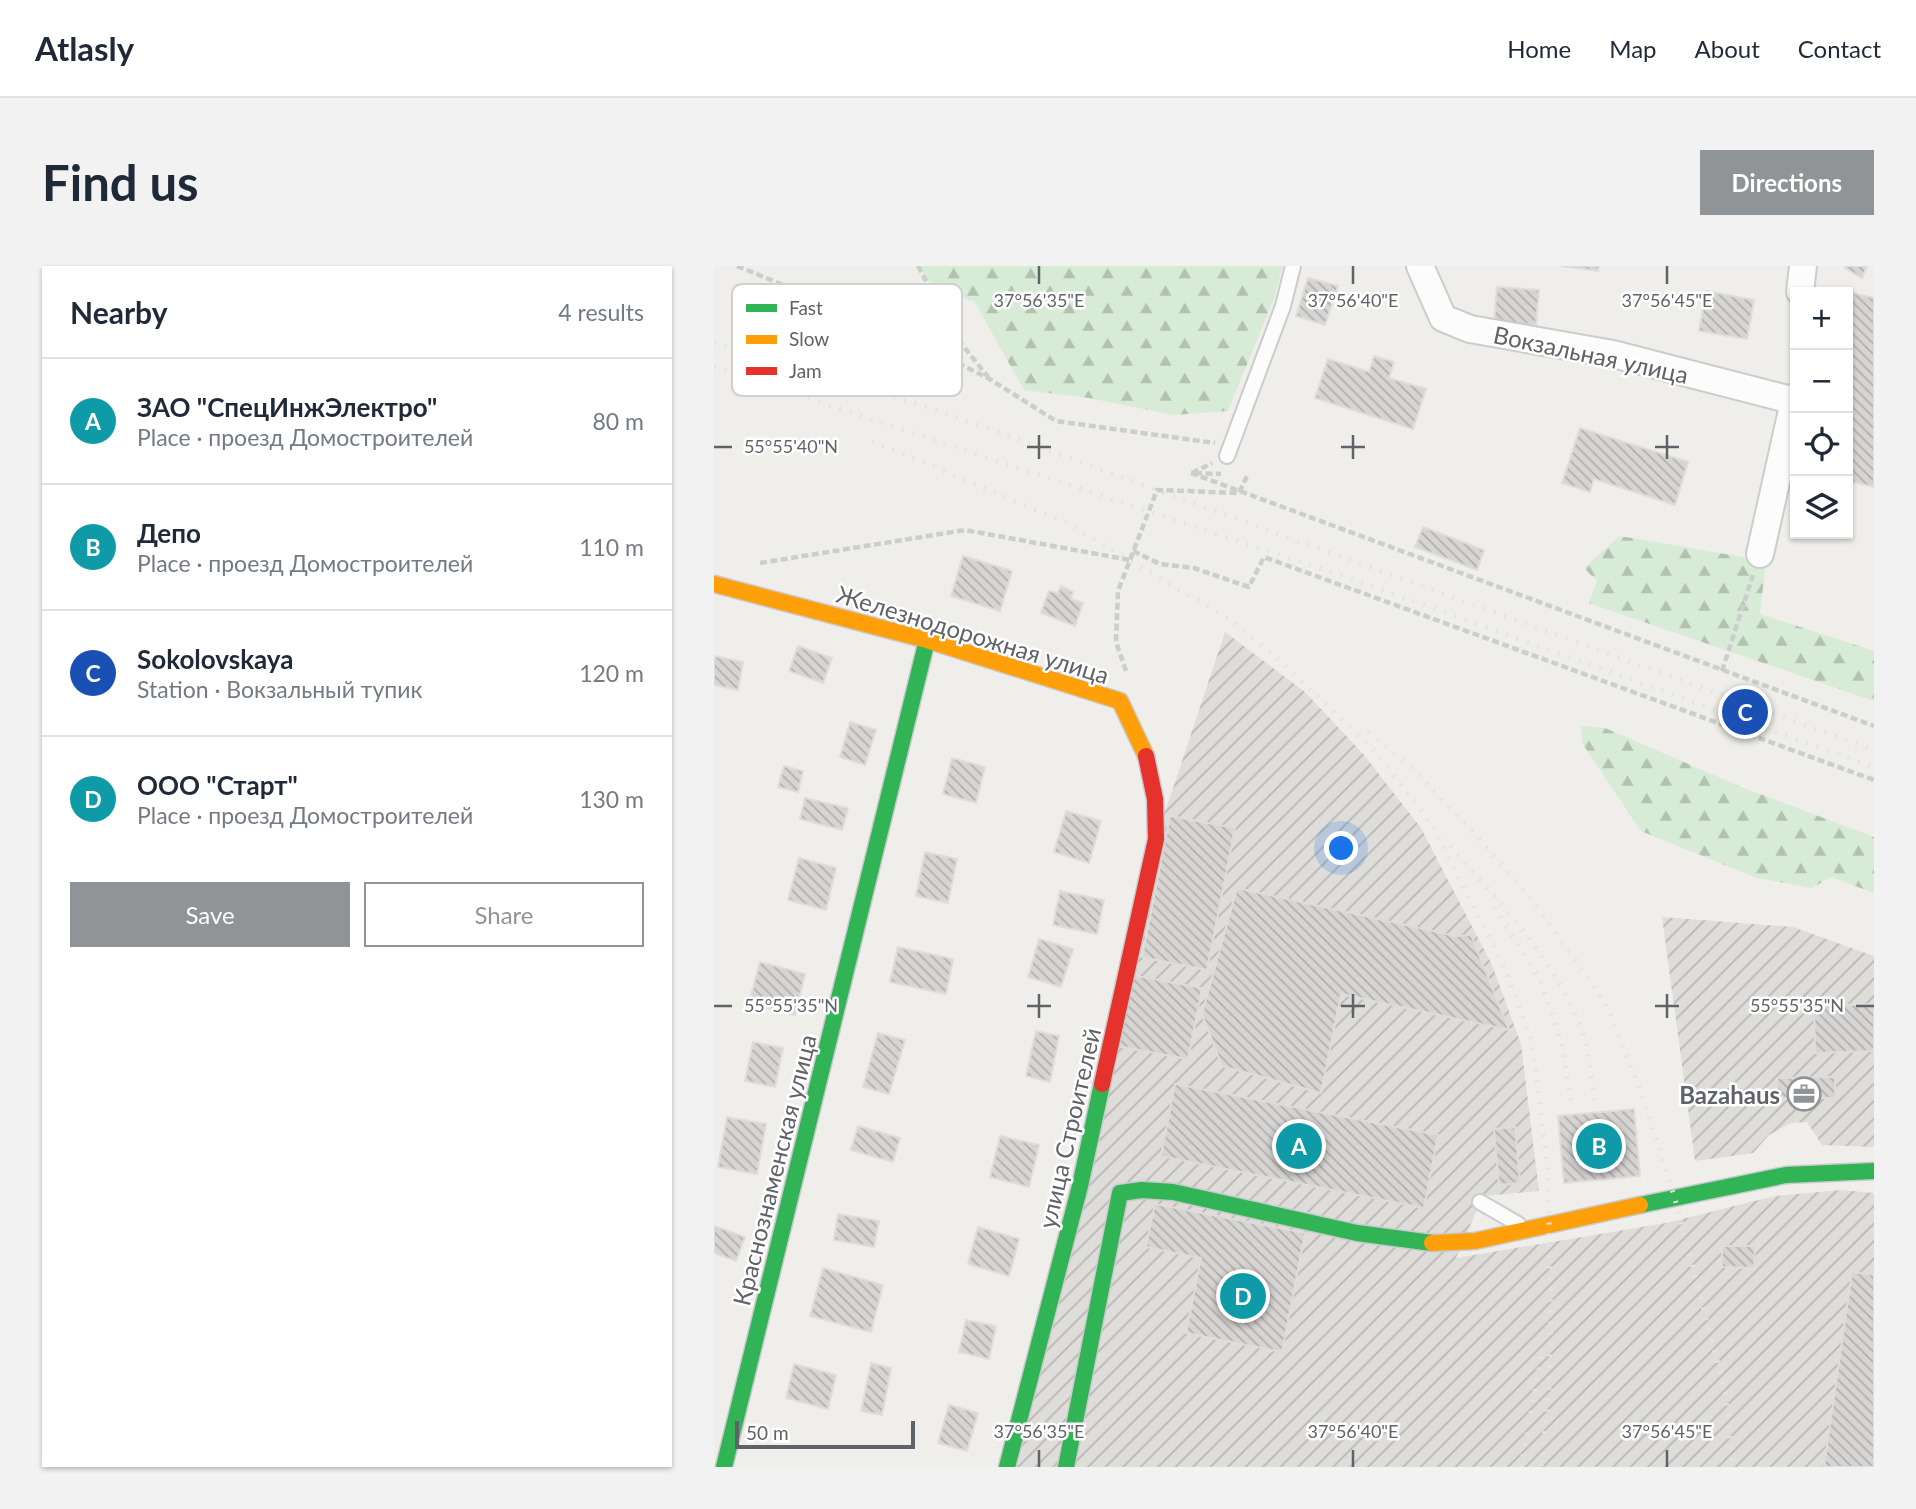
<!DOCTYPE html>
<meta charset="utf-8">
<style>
body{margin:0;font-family:Lato,sans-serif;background:#f2f2f3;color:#1f2937}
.controls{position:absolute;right:21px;top:21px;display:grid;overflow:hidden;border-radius:0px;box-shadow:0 2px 5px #0004}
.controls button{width:63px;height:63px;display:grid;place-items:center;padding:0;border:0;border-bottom:2px solid #e0e1e3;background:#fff;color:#1f2937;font:35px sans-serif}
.scale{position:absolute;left:21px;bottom:18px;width:180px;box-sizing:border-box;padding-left:7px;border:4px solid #5f6368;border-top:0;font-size:19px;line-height:24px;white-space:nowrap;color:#5f6368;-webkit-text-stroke:5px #fff;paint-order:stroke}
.you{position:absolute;left:628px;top:583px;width:24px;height:24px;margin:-18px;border:5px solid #fff;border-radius:50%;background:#1a73e8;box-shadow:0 0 0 10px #1a73e833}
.badge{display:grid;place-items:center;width:46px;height:46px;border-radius:50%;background:#919496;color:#fff;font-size:23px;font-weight:700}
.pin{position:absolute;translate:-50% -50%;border:4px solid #fff;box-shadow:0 2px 7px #0006}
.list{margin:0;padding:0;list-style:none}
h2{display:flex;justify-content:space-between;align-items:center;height:91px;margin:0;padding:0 28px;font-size:30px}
h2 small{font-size:23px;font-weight:400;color:#747a83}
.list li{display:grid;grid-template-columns:46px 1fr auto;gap:21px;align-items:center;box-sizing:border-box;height:126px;padding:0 28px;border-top:2px solid #e0e1e3}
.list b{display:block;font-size:26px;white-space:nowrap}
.list p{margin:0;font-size:23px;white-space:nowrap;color:#747a83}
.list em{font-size:23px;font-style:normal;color:#747a83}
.actions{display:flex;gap:14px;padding:21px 28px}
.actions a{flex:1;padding:16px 0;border:2px solid #919496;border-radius:0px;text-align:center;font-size:24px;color:#919496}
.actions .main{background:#919496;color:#fff}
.icon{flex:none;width:38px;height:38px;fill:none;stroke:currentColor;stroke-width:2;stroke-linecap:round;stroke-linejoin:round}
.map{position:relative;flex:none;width:1160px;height:1201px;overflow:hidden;border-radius:0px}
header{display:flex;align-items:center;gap:42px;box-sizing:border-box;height:98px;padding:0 35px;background:#fff;border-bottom:2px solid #e0e1e3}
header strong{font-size:33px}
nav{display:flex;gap:38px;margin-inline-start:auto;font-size:24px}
.intro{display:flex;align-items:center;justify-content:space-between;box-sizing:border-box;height:168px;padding:0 42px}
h1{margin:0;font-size:49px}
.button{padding:18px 32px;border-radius:0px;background:#919496;color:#fff;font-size:24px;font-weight:700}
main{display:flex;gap:42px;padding:0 42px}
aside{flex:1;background:#fff;border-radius:0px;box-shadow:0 2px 5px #0004}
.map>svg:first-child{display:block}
</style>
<header>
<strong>Atlasly</strong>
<nav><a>Home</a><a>Map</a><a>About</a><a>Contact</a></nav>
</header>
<div class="intro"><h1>Find us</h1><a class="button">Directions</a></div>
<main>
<aside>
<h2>Nearby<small>4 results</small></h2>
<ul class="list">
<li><span class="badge" style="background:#0f9aa8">A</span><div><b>ЗАО &quot;СпецИнжЭлектро&quot;</b><p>Place · проезд Домостроителей</p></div><em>80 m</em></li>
<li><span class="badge" style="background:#0f9aa8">B</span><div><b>Депо</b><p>Place · проезд Домостроителей</p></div><em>110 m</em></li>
<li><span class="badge" style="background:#1a4fb4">C</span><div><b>Sokolovskaya</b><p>Station · Вокзальный тупик</p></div><em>120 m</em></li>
<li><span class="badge" style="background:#0f9aa8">D</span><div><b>ООО &quot;Старт&quot;</b><p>Place · проезд Домостроителей</p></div><em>130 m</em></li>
</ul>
<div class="actions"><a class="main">Save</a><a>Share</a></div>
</aside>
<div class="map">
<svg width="1160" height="1201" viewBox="0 0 1160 1201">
<defs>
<pattern id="industrial-furrows" width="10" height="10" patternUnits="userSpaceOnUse" patternTransform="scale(1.75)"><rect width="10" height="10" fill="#dfddda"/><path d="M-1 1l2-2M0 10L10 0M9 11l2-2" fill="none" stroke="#b8b7b5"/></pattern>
<pattern id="forest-firs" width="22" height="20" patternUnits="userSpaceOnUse" patternTransform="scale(1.75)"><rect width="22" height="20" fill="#d8ebd6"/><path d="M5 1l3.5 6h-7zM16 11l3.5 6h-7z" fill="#b2c2b1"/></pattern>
<pattern id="building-back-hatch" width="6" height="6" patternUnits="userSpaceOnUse" patternTransform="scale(1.75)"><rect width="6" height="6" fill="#d6d5d3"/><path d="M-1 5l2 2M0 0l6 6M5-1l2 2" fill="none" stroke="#b1b0af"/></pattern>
</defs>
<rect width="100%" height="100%" fill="#efeeea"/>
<!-- industrial -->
<g fill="url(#industrial-furrows)">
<polygon points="511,366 591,426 650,489 707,562 778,699 807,778 825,925 769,930 742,992 952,957 1061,930 1127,924 1160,927 1160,1201 293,1201 442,573"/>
<polygon points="948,651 1079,661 1160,690 1160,881 1108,879 1093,856 1077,857 1055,869 1039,887 981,895"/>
</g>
<!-- forest -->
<g fill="url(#forest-firs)">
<path d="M 207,0 L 569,0 L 559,35 L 514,145 L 460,149 L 375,132 L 310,124 L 260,35 C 241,31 211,23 207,0 Z"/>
<polygon points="906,270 1052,295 1046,348 1160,385 1160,435 875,337 883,315 870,302"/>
<polygon points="867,460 891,462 1030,522 1160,571 1160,627 1117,611 1098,622 1043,612 927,565 868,477"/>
</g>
<!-- building -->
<g fill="url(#building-back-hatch)" stroke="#deddd9" stroke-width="2">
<polygon points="847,0 885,0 884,5"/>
<polygon points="1132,0 1153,0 1148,12 1131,2"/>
<polygon points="594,12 624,20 611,59 582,50"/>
<polygon points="783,21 825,24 822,59 780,56"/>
<polygon points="992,25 1040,34 1033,73 985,65"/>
<polygon points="1130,25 1160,32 1160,221 1134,215 1134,26"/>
<polygon points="660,90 680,96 675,112 712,123 699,163 601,132 614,93 655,106"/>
<polygon points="866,162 974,196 961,239 880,213 876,226 848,217"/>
<polygon points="709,261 770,284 763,304 701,281"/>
<polygon points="249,290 298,305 286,345 237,330"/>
<polygon points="347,320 359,326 357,333 369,337 361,360 327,347 335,325 344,327"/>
<polygon points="84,380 118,392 109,417 75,405"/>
<polygon points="0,390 29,396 24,424 0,419"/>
<polygon points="136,456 162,464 151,499 126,491"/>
<polygon points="238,492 271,501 262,537 229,528"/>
<polygon points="70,500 89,505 84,526 64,521"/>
<polygon points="91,532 134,542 128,564 86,553"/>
<polygon points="352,545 387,555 375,597 340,586"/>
<polygon points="456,550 521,562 493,704 428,691"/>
<polygon points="211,586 243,593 234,637 202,630"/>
<polygon points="85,592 122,602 112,644 74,634"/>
<polygon points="523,622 741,670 757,669 795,764 627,728 607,827 508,800 488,748"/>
<polygon points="346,625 390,634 383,668 339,659"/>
<polygon points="325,673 359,683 347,721 314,711"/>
<polygon points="184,681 239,693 232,728 176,716"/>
<polygon points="46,696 91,708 81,749 35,737"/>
<polygon points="417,709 488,722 474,793 403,780"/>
<polygon points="1160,738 1160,785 1101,787 1100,740"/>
<polygon points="322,765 345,770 336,816 312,810"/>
<polygon points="164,767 191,774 175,828 149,821"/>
<polygon points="39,776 69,782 61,821 31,815"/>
<polygon points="1121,811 1121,832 1063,832 1063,812"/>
<polygon points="461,818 724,869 710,942 447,890"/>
<polygon points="920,843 926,910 850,917 844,850"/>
<polygon points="13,851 52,858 43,908 4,901"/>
<polygon points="144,860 186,872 179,896 137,884"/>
<polygon points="801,861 806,917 785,919 780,863"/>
<polygon points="286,870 325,879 315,921 276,911"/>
<polygon points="441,938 591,967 568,1086 472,1067 487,992 432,981"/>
<polygon points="124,948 165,955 160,981 120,974"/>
<polygon points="0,960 31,971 22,995 0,987"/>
<polygon points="264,961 305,973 295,1010 254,998"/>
<polygon points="1008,980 1041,980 1040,1002 1008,1001"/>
<polygon points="109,1002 169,1019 157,1066 96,1050"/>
<polygon points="1138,1006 1160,1009 1160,1201 1110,1201"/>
<polygon points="252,1054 282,1060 275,1093 245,1086"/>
<polygon points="157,1097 177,1102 168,1149 147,1145"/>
<polygon points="80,1098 122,1109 114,1143 72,1132"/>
<polygon points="235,1139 264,1147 253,1185 224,1177"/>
</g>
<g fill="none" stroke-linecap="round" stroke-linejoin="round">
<defs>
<g id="lane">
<polyline points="513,190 569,40 579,0"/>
<polyline points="766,936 804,958"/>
</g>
<g id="street">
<polyline points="706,0 729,52 756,63 899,88 1081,135"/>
<polyline points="1086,26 1089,0"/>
<polyline points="1046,288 1081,131"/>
</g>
<g id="fast">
<polyline points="926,939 1072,909 1160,905"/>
<polyline points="10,1201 213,374"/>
<polyline points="293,1201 366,920 388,818"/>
<polyline points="352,1201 406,927 428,924 459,926 643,967 718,977"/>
</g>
<g id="slow">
<polyline points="0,318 213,374 406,435 432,490"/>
<polyline points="718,977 761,975 926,939"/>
</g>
<polyline id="jam" points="388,818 442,573 441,533 432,490"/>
</defs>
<!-- lane casing -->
<use href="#lane" stroke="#cbcccc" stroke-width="18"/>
<!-- street casing -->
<use href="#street" stroke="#cbcccc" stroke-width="30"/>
<!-- fast casing -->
<use href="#fast" stroke="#cacacb" stroke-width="19"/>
<!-- slow casing -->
<use href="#slow" stroke="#cacacb" stroke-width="19"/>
<!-- jam casing -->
<use href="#jam" stroke="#cacacb" stroke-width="19"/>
<!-- path -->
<g stroke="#cacfcc" stroke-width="4.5" stroke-dasharray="7 3.5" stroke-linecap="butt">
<polyline points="23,0 171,61 274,112 342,155 501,177"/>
<polyline points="204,0 242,71 274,111"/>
<polyline points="477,207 1160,460"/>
<polyline points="478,207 498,197"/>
<polyline points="481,207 507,208"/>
<polyline points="419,285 446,298 480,302 535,321 550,291 1160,514"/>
<polyline points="46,297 251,264 416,294"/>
<polyline points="412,405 402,376 404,325 443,224 525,227 534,208"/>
<polyline points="1008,405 1039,309"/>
</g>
<!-- lane -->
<use href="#lane" stroke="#fdfcfc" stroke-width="14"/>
<!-- street -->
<use href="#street" stroke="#fdfcfc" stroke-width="26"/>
<!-- fast -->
<use href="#fast" stroke="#30b455" stroke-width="16"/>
<!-- slow -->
<use href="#slow" stroke="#ff9f0a" stroke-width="16"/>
<!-- jam -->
<use href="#jam" stroke="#e5322d" stroke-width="16"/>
<!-- rail -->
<g stroke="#e4e4e4" stroke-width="5" stroke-dasharray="2 9" stroke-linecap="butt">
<polyline points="0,77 223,144 1160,484"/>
<polyline points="0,101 641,314 1160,501"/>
<polyline points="158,175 351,256 515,353 562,391 658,482 718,559 791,703 818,776 834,907 837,1039 835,1123 827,1201"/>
<polyline points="654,466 698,502 761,568 819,635 891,736 928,828 961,933 1011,1124 1019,1201"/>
<path d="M 736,580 C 786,637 841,693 868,765 C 877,787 877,816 881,840"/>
<polyline points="780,641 826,714 848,778 858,843"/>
<polyline points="807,1201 828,1087"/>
</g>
</g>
<!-- ticks -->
<path fill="none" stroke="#5f6368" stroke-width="2.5" d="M 325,0 L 325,18M 639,0 L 639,18M 953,0 L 953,18M 325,169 L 325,193M 639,169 L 639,193M 953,169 L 953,193M 0,181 L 18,181M 313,181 L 337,181M 627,181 L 651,181M 941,181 L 965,181M 325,728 L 325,752M 639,728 L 639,752M 953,728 L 953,752M 0,740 L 18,740M 313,740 L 337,740M 627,740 L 651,740M 941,740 L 965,740M 1142,740 L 1160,740M 325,1184 L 325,1201M 639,1184 L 639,1201M 953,1184 L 953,1201"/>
<!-- icons -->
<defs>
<symbol id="office-ring" viewBox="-11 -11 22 22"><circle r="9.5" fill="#fff" stroke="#919496" stroke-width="1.5"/><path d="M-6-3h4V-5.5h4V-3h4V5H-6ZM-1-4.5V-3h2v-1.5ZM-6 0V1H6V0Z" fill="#919496"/></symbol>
</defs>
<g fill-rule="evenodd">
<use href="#office-ring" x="1071" y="809" width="38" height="38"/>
</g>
<g text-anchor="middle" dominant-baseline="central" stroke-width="5" stroke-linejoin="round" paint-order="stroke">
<!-- street labels -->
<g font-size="24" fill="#5f6368" stroke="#fff">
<text transform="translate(877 88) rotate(12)">Вокзальная улица</text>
<text transform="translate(259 368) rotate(17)">Железнодорожная улица</text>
<text transform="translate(355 862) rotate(-77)">улица Строителей</text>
<text transform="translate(60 904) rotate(-76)">Краснознаменская улица</text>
</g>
<!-- poi labels -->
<g font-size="24" font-weight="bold" fill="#5f6368" stroke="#fff" text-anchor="end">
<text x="1066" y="828">Bazahaus</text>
</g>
</g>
<!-- legend -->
<rect x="18" y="18" width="230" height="112" rx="10" fill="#fff" stroke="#cfd0d2" stroke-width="2"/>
<rect x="32" y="38" width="31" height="8" fill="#30b455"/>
<rect x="32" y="69" width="31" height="9" fill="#ff9f0a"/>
<rect x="32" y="101" width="31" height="8" fill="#e5322d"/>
<g font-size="19" fill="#5f6368">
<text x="75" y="49">Fast</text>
<text x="75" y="80">Slow</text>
<text x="75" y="112">Jam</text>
</g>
<g font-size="18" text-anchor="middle" fill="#5f6368" stroke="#fff" stroke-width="5" stroke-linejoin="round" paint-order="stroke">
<text x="325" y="41">37°56'35"E</text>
<text x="639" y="41">37°56'40"E</text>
<text x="953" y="41">37°56'45"E</text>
<text x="77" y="187">55°55'40"N</text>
<text x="77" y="746">55°55'35"N</text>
<text x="1083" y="746">55°55'35"N</text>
<text x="325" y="1172">37°56'35"E</text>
<text x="639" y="1172">37°56'40"E</text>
<text x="953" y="1172">37°56'45"E</text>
</g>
</svg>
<div class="controls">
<button>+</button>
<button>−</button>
<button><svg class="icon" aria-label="locate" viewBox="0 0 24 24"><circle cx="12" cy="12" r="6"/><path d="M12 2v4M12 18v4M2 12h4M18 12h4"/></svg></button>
<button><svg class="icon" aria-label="layers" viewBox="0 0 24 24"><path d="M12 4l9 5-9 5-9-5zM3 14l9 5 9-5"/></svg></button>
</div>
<div class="scale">50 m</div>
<div class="you"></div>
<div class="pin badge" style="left:585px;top:880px;background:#0f9aa8">A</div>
<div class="pin badge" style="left:885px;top:880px;background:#0f9aa8">B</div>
<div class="pin badge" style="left:1031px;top:446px;background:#1a4fb4">C</div>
<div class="pin badge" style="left:529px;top:1030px;background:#0f9aa8">D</div>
</div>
</main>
